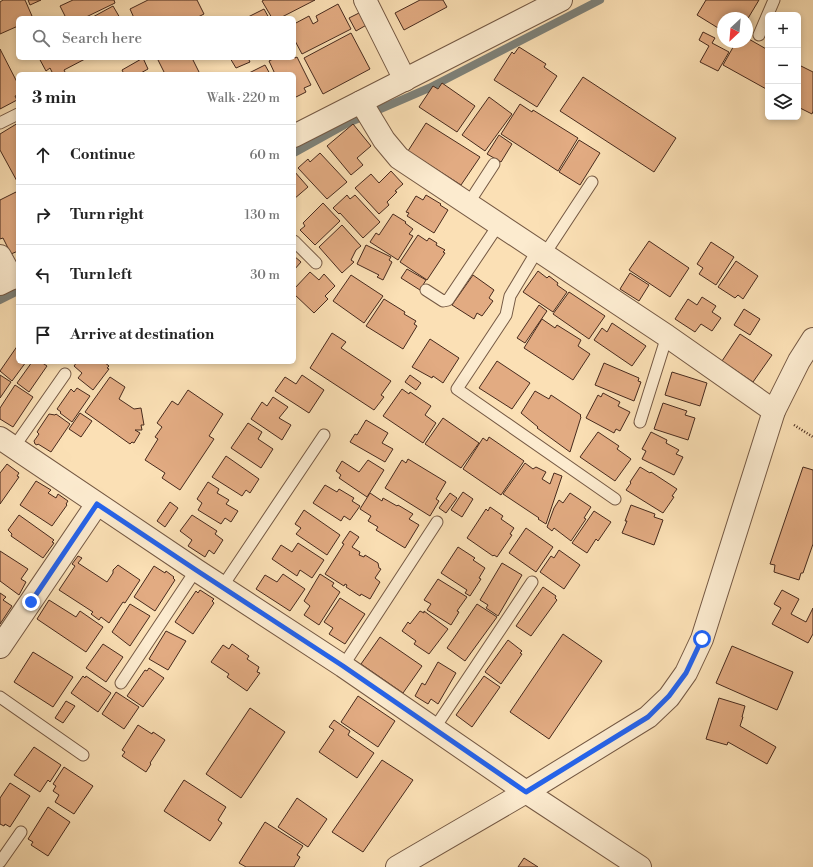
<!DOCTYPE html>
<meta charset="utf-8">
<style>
body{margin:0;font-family:"Libre Bodoni",serif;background:#f6f6f6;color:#222}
.controls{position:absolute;right:12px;top:12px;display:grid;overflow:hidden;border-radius:6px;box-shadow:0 2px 6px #0003}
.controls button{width:36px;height:36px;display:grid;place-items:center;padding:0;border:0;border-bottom:1px solid #e0e0e0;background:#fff;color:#222;font:20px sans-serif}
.compass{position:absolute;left:717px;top:12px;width:36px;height:36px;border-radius:50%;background:#fff;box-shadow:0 2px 6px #0003;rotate:206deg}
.stop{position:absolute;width:12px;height:12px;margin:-9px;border:3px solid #2563eb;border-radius:50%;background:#fff}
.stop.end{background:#2563eb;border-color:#fff;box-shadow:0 1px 4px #0008}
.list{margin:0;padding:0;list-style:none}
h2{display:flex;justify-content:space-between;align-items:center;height:52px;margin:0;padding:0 16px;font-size:17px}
h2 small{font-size:13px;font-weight:400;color:#767676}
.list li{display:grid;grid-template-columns:26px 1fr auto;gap:12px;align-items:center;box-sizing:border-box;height:60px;padding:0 16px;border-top:1px solid #e0e0e0}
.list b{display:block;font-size:15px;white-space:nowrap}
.list em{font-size:13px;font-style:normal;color:#767676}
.icon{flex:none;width:22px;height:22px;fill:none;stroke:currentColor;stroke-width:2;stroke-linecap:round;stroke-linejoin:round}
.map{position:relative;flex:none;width:813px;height:867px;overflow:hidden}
.search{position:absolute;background:#fff;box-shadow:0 2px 6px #0003;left:16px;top:16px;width:280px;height:44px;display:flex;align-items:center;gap:10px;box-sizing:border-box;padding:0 14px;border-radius:6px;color:#767676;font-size:15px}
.panel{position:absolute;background:#fff;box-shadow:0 2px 6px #0003;left:16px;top:72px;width:280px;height:292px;border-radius:6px}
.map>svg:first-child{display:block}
</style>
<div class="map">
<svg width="813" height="867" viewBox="0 0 813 867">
<rect width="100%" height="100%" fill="#fbe0b5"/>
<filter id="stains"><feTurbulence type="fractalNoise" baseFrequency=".005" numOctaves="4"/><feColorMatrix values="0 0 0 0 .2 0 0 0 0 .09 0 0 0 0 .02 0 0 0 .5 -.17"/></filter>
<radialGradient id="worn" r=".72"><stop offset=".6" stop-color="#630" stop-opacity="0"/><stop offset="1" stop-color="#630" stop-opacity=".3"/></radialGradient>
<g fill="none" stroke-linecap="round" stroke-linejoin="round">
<!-- stream -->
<g stroke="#7d8179" stroke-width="8">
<polyline points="294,153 348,123 429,88 600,0"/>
<polyline points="0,300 18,291"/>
</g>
</g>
<!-- building -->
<g fill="#e2ab82" stroke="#472a1d">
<polygon points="3,0 25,0 32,16 30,17 30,18 18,18 18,26 0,34 0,2"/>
<polygon points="28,0 41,0 30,5"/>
<polygon points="73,0 114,0 115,3 84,18 66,18 60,6"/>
<polygon points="148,0 197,0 204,14 196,18 134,18 130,9"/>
<polygon points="264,0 315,0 280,18 272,18 262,1"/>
<polygon points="420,0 443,0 447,7 404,30 395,13"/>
<polygon points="706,0 759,0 747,20 747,18 723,18 723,31 697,15"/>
<polygon points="338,4 351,29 302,54 294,39 294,24 309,16 313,24 318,21 316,16"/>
<polygon points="113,6 120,18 91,18"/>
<polygon points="264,9 269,18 246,18"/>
<polygon points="363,11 370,23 356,31 349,18"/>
<polygon points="703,32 715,38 712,43 729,52 718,71 700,62 709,46 699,40"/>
<polygon points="351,33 370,69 323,94 304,58"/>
<polygon points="747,38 768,50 768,90 723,65 736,42 747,42"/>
<polygon points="519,47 546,64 544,67 557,76 537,107 494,80 512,52 514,54"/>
<polygon points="0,49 18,84 18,95 15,96 17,100 0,109"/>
<polygon points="294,55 295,58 297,57 311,85 304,88 306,92 294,98 294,74 275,74 269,61 275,58 294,58"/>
<polygon points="39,58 85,58 85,59 64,70 66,74 53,74 50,68 46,71"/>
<polygon points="143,58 148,69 139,74 124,74 122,70"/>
<polygon points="157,58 192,58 200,74 165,74"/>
<polygon points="230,58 248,58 250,62 236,68"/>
<polygon points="265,65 270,74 247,74"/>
<polygon points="801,66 813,72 813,111 812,114 798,107 798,88 799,85 798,85 798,73"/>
<polygon points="583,77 676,138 654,172 560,111"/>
<polygon points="442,83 475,106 457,132 419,107 433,86 438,89"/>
<polygon points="489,97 512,114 485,151 462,135"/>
<polygon points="520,104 532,112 533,110 578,138 558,171 501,134"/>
<polygon points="18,123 18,183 0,150 0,134"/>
<polygon points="426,123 480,157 461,185 408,151"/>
<polygon points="353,124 371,146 357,158 363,165 351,175 327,146"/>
<polygon points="499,135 512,144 501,162 487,154"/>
<polygon points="579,140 600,153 580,185 559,172"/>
<polygon points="320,153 347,182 327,199 298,168 308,159 310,162"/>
<polygon points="294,171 308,187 294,199"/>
<polygon points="391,171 403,184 395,191 397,192 387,202 389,205 379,214 355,188 371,174 379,183"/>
<polygon points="16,192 18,196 18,251 11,254 3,238 0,239 0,200"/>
<polygon points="347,195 350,199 355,195 380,222 363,238 340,213 339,214 333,208"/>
<polygon points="426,195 441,204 440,205 448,210 434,233 407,216 409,213 406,212 416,196 423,200"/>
<polygon points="323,203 340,221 315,245 300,230 305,226 303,223"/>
<polygon points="393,214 406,222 405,223 413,229 409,234 413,236 398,260 370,242 376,233 379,235"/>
<polygon points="342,225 361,246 356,250 351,260 354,262 342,273 319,247"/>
<polygon points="418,235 427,241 429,238 437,243 436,245 445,250 443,252 445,253 427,280 400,262"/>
<polygon points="649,241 689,268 670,297 629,270"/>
<polygon points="711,242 734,257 716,285 699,274 703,268 697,264"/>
<polygon points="366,245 391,257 389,260 392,262 383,280 377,277 379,275 357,264"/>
<polygon points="294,256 301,262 294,270"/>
<polygon points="736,261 758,276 743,299 738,295 735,298 718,287"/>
<polygon points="407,269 426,280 420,290 401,278"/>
<polygon points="538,271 547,278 549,276 558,283 557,285 567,292 553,312 523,292"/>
<polygon points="310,272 319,280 324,274 335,286 325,296 328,299 314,313 294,294 294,289"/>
<polygon points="630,273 649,285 639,301 620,289"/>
<polygon points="351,275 383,296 364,323 333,301"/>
<polygon points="473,275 494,290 489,298 493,301 482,316 477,313 474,319 452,305"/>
<polygon points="569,292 605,316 589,339 553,314"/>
<polygon points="702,297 716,306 712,312 721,318 712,331 701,324 695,332 675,319 688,299 697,305"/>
<polygon points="384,299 405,312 404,314 416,321 414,324 417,326 403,349 366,326"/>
<polygon points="539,305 547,311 525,343 517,338"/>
<polygon points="744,309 760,319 750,335 734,325"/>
<polygon points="542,319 555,328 557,325 581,340 578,346 590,354 573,380 524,348"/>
<polygon points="612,323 646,346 632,366 594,340 602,328 607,332"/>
<polygon points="332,333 346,342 341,348 391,381 381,395 384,397 374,410 310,368"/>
<polygon points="740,334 772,355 753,382 722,361"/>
<polygon points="430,339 459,358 443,383 433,376 432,378 412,367"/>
<polygon points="18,345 18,362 26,362 12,381 0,371"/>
<polygon points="497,361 530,383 512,409 479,388"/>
<polygon points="32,362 41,362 47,366 29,392 17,383"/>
<polygon points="77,362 104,362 109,366 107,368 109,369 93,390 78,378 82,373 74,366"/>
<polygon points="604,363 639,378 638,381 641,382 634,401 595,385"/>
<polygon points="672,372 707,383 700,406 665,395"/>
<polygon points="0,375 11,382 0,398"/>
<polygon points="302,375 324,390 309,413 275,391 285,377 296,384"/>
<polygon points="410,375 421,383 416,390 405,382"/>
<polygon points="110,377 125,387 119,399 134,409 141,408 144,425 141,425 142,430 135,430 140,433 134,443 132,442 130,444 85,412"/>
<polygon points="15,385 33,397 13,427 0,419 0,408"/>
<polygon points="77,388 90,396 72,422 60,413 61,412 57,409 71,389 74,392"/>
<polygon points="402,389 409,394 410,392 431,406 425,415 436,423 423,443 383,416"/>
<polygon points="188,390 223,414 209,436 214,439 180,490 162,478 165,473 145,460 158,439 155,437 162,427 157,423 172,401 178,405"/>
<polygon points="535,391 549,399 551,395 581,415 580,416 581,417 570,452 537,428 538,427 521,413"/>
<polygon points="603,393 620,402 618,406 630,412 620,431 616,429 614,433 586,418 598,395 601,397"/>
<polygon points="273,397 288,407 279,418 291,425 282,440 251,419 262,402 267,406"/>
<polygon points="663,403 687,411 685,415 695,418 688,440 654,429"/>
<polygon points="80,413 92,421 81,437 69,429"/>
<polygon points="49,414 55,415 56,414 70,424 51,452 38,444 37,445 35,444 34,441 39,434 37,432"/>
<polygon points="443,418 479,443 461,468 425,444"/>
<polygon points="366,420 388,433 382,443 393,449 385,462 350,442 355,434 357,435"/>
<polygon points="248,423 262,432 258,439 273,449 261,468 231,448"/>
<polygon points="598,432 619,446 617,449 631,459 615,481 580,457"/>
<polygon points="651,432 667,440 666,443 679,450 676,454 683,457 674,475 642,459 646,451 642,449"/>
<polygon points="489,437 524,461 501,495 463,469 483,438 487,441"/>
<polygon points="226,456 259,479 250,493 246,490 242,496 212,477"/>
<polygon points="408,459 446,482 436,499 439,501 430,516 385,488 402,460 406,463"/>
<polygon points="368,460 384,470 367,497 339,478 341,475 336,471 342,461 359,472"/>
<polygon points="525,463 533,469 536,467 546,472 542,479 550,484 554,473 562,476 546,524 538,519 539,518 503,494"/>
<polygon points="7,464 19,473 17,476 19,477 0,504 0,473"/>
<polygon points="640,467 650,473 651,472 677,489 672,496 674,497 663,513 626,490 631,483 630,482"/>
<polygon points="803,467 813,470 813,544 803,573 801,573 799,580 774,572 775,565 770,564"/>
<polygon points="36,481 51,490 48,493 56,498 58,494 68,501 66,504 67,505 52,526 20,505"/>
<polygon points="208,482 219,489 217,493 229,500 226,504 238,511 231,522 225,518 221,524 198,510 202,503 197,499"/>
<polygon points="325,485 337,492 339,489 354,498 352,501 360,506 350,520 344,516 341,521 313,503"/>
<polygon points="463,492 473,499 462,517 451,510"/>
<polygon points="370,493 382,501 383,498 397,506 398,505 413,514 409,519 419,525 405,548 376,530 378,527 368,521 371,516 360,509"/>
<polygon points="450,493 457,498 446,513 439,508"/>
<polygon points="570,493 591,507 584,518 586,519 571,541 554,528 552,531 547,527 554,508 559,500 563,503"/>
<polygon points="170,502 178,508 165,527 157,521"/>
<polygon points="631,505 655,514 654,517 663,520 654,545 622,533 627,521 625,521"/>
<polygon points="490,507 503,516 501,519 514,528 510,534 512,535 497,557 494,555 493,556 467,538 486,509 488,511"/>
<polygon points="304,510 340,535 327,555 296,534 301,528 295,524"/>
<polygon points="594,511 611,522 598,541 596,539 587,553 572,543"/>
<polygon points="19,515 54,540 52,542 54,543 43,558 11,536 12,534 8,530"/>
<polygon points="192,515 217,531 215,534 223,540 214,554 209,550 205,557 188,546 192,540 180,531"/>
<polygon points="526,528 553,547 536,572 509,553"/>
<polygon points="350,531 359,537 352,547 360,552 359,555 364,557 365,555 378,563 379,568 381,569 375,578 380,582 370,599 361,594 360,596 346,587 347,585 345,584 344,586 325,574 344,544 342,543"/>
<polygon points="298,543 324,560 312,578 300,570 297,576 272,559 281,545 292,552"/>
<polygon points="458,547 475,558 473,560 485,568 479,578 481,579 470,596 465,593 467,590 441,573"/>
<polygon points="559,550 580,565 564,589 540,572 551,556 554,558"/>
<polygon points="0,551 28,569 21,579 26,582 19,595 0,581"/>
<polygon points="78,556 82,558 78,563 107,582 113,573 113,570 118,565 140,580 125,603 123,602 109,623 101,617 99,620 91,614 93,612 59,590 75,566 72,564"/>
<polygon points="502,563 522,575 498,616 486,608 488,605 480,600"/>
<polygon points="154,566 165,573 166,571 174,577 173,578 175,580 155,611 134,597"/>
<polygon points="283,574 305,589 290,611 256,589 265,575 277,582"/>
<polygon points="320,574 334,583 332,586 340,592 319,625 304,615 310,606 304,601"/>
<polygon points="438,579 467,597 457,611 459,612 451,625 427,610 431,604 424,600"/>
<polygon points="543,587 556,596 555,598 557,600 531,636 516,626"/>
<polygon points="200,590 214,599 212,601 214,603 193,634 175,622 196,591 198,593"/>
<polygon points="782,590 799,599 791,614 806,622 813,608 813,634 808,643 772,624 781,608 774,604"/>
<polygon points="0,593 6,597 3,600 12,606 0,624"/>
<polygon points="340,598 365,614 345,644 329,634 333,628 324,622"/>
<polygon points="49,600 76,617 80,611 103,627 86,652 37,619"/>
<polygon points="130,604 150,616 130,646 112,632"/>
<polygon points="477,604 497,617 465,661 447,648"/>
<polygon points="420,611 424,613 424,611 448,629 429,654 414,644 416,641 402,631 408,622 410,624"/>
<polygon points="166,631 186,641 168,670 149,659"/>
<polygon points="563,634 602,661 549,739 510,712"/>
<polygon points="380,637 422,666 403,693 361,664"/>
<polygon points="508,640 522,651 520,653 522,654 501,684 485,672"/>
<polygon points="103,644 123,657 106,682 86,668"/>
<polygon points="232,644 249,656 247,659 259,667 257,672 260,673 247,691 227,677 229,674 211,662 223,645 229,649"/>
<polygon points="732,646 793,672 777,710 716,683"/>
<polygon points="33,652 73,677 53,707 14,682"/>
<polygon points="438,662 456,673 438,704 431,699 428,704 415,696 422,683 425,685"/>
<polygon points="149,668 164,678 143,707 127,696 145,670 147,671"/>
<polygon points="83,676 85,678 86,676 111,693 98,712 71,693"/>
<polygon points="484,676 500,687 472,727 456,715"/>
<polygon points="116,692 139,707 124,729 102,714"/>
<polygon points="358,696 395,721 378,747 341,722"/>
<polygon points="719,698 745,706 742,717 743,717 740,726 776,747 767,764 728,742 727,745 706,739"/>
<polygon points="66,701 75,706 63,723 55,718"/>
<polygon points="250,708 285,732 241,798 206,774"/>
<polygon points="334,720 350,731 348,735 374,753 357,778 319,752 334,730 329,727"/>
<polygon points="138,725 152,734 153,732 165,740 150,763 151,764 146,772 122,756 125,752 122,750"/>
<polygon points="34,747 61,765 50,782 48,780 40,792 14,775"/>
<polygon points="382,760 413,780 363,852 332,832"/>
<polygon points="64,767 93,786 74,814 55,802 59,795 53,791 56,786 53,784"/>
<polygon points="184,780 226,807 218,820 222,823 210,841 164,811"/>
<polygon points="10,783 30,796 10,827 5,824 4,826 0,824 0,798"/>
<polygon points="297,798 327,819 308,847 278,827"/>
<polygon points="48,807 70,822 48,856 31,845 33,842 28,839"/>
<polygon points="265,822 303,846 297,855 300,857 294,867 246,867 239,863"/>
<polygon points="524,858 538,867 518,867"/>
</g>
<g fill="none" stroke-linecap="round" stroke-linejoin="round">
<defs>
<g id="service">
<polyline points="759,35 774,0"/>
<polyline points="0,123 18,114"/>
<polyline points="468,204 494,164"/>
<polyline points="294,241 316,263"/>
<polyline points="537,251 510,296 506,315 457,389 615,499"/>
<polyline points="544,255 592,182"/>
<polyline points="426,290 443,301 448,300 499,224"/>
<polyline points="640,422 667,336"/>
<polyline points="14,447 65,374"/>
<polyline points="222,587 324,435"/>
<polyline points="343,666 437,522"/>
<polyline points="121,683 196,570"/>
<polyline points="0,697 83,755"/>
<polyline points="434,729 532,582"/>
<polyline points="0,862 21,832"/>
</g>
<g id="minor">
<polyline points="365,0 405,80"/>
<polyline points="361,102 384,140 399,158 667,336 774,411"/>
<polyline points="0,256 12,278"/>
<polyline points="0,438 196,570 343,666 526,792 640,867"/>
<polyline points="0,647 97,504"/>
</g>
<g id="tertiary">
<polyline points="294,136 561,0"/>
<polyline points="0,284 18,275"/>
<polyline points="397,867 526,792 648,717 669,697 686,673 702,639 774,411 799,361 813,339"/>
</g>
</defs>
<!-- service casing -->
<use href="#service" stroke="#745843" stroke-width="13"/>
<!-- minor casing -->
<use href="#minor" stroke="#745843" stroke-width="24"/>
<!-- tertiary casing -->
<use href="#tertiary" stroke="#745843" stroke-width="24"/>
<!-- path -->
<polyline stroke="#472a1d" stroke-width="2.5" stroke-dasharray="1 2" stroke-linecap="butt" points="794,425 813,437"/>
<!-- service -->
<use href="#service" stroke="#fcebcf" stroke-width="11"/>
<!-- minor -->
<use href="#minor" stroke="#fcebcf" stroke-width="22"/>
<!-- tertiary -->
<use href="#tertiary" stroke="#fcebcf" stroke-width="22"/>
</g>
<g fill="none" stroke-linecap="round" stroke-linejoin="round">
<!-- route -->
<polyline stroke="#2563eb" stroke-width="5" points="31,602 97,504 196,570 343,666 526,792 648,717 669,696 686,673 702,639"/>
</g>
<rect width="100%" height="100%" filter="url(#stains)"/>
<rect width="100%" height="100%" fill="url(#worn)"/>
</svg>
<div class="controls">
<button>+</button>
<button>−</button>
<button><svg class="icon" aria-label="layers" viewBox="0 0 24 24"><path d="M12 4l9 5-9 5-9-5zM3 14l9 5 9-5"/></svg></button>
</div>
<svg class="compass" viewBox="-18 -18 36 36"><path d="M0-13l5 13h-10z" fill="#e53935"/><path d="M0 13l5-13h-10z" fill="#767676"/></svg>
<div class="stop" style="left:702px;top:639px"></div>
<div class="stop end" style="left:31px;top:602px"></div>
<div class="search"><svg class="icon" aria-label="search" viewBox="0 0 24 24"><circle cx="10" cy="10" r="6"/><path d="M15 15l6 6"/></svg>Search here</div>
<section class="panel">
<h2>3 min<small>Walk · 220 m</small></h2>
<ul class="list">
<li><svg class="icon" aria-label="ahead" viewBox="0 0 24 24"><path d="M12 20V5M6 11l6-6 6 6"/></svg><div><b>Continue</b></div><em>60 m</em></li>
<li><svg class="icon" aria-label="right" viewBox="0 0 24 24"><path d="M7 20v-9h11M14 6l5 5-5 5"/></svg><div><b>Turn right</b></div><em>130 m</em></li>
<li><svg class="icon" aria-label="left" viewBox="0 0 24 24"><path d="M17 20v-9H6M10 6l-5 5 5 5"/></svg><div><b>Turn left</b></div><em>30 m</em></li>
<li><svg class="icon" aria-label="arrive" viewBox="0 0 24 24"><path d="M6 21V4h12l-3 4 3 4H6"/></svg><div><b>Arrive at destination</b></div></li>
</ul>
</section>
</div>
